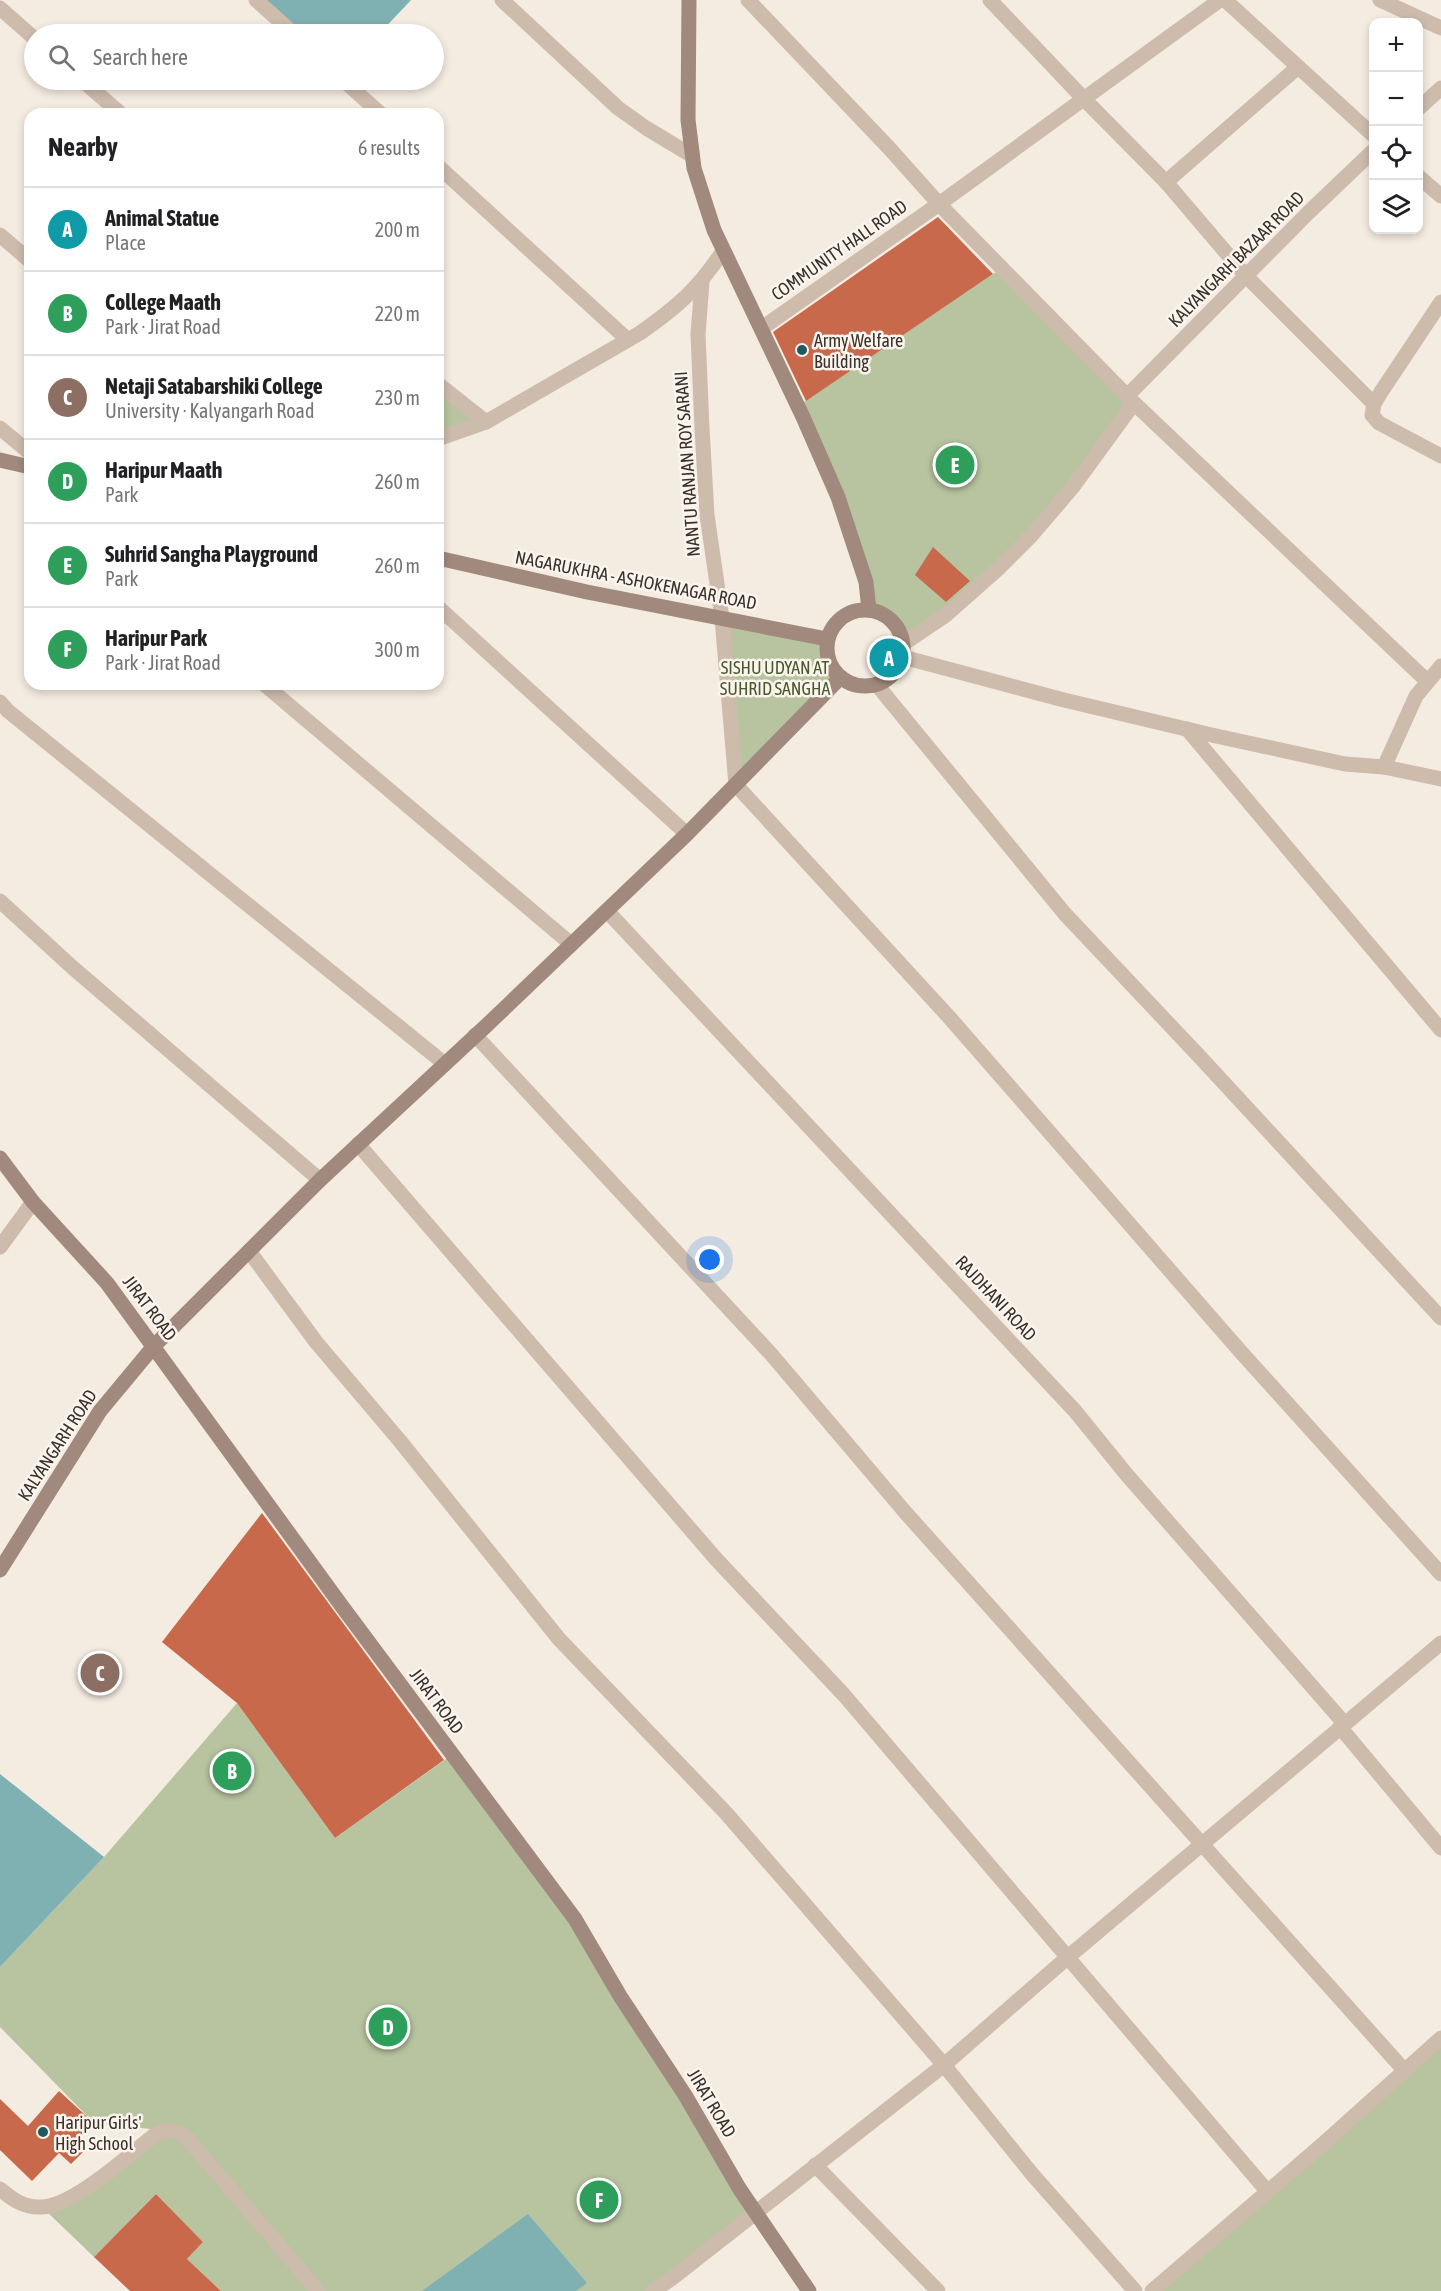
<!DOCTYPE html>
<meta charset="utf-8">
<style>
body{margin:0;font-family:"Asap Condensed",sans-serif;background:#f6f6f6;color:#202124}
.controls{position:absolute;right:18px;top:18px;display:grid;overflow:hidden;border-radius:12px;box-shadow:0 3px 9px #0003}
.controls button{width:54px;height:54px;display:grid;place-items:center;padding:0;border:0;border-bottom:2px solid #e0e0e0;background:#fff;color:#202124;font:30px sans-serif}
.you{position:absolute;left:710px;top:1260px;width:21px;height:21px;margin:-15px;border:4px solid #fff;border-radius:50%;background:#1a73e8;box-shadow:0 0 0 9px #1a73e833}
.badge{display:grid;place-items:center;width:39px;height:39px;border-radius:50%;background:#1f5a5e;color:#fff;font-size:20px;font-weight:700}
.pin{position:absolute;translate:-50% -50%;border:3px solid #fff;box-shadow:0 2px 6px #0006}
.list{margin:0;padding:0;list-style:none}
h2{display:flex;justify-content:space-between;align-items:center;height:78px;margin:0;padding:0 24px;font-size:26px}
h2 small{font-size:20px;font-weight:400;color:#757577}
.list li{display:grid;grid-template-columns:39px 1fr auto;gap:18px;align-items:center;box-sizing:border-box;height:84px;padding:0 24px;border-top:2px solid #e0e0e0}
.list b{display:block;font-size:22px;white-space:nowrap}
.list p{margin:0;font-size:20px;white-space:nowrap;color:#757577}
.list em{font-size:20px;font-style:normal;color:#757577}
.icon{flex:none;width:33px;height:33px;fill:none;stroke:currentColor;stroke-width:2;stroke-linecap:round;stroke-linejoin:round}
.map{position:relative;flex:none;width:1441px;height:2291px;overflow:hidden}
.search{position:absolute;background:#fff;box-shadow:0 3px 9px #0003;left:24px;top:24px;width:420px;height:66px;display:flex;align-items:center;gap:15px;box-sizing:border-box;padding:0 21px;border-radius:33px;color:#757577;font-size:22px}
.panel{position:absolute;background:#fff;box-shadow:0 3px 9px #0003;left:24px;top:108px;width:420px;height:582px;border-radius:18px}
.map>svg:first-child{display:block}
</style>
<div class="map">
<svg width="1441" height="2291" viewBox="0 0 1441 2291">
<rect width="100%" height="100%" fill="#f4ebe1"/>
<!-- green -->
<g fill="#b8c4a0">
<path d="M 1002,268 L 1134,403 L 1031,536 L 903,644 C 894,624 892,616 869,610 L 866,582 L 798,406 Z"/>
<polygon points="438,384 486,422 438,439"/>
<polygon points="722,618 827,639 840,678 736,785"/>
<polygon points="237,1703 335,1838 453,1754 575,1919 755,2212 653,2291 221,2291 187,2259 203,2242 156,2194 94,2257 43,2208 169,2131 94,2123 0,2027 0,1967 104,1857"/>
<polygon points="1441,2038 1441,2291 1152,2291"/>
</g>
<!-- water -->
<g fill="#7fb0b2">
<polygon points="256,0 411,0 379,34 294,34"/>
<polygon points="0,1774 104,1857 0,1967"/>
<polygon points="528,2214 587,2283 576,2291 422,2291"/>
</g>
<!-- building -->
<g fill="#c8694b">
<polygon points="938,217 993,274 806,401 773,332"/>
<polygon points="933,547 970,581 946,602 915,575"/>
<polygon points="262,1513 444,1760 335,1838 237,1703 162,1642"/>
<polygon points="59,2091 94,2123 79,2138 88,2147 71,2164 59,2153 32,2181 0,2150 0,2099 28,2126"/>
<polygon points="156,2194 203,2242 187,2259 221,2291 130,2291 94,2257"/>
</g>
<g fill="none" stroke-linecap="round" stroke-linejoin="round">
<!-- minor -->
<g stroke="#cdbbac" stroke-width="15">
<polyline points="256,0 294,34"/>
<polyline points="502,0 618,108 646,128 691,155"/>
<polyline points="748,0 890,149 939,204 1134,403 1427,681"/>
<polyline points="990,0 1084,99 1166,182 1246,276 1374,404"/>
<polyline points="1225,0 1374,136"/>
<polyline points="1380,0 1441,28"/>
<polyline points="0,8 34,38"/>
<polyline points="82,80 121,114"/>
<polyline points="343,80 381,114"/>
<polyline points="1418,109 1441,88"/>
<polyline points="438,166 628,340"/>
<polyline points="1418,176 1441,196"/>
<polyline points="1166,182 1298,67"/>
<polyline points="0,235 30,261"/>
<polyline points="702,282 698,334 702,428 707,515 722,618 736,785 949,1017 1240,1351 1441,1574"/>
<polyline points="1441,302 1381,392 1374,404 1372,415 1379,423 1441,456"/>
<polyline points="762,328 939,204 1220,0"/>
<path d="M 438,384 L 486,422 L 640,333 C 677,307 698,289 723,251"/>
<polyline points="1127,396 1308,213 1374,150"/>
<polyline points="0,428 30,453"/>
<polyline points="438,439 486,422"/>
<polyline points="438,607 687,834"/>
<polyline points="903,644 946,615 998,569 1031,536 1072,488 1134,403"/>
<polyline points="903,657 1064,700 1207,734 1345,764 1384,767 1441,779"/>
<polyline points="264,684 571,944"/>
<polyline points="877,685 1065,914 1199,1056 1441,1318"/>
<polyline points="0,702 8,711 445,1064"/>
<polyline points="1187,729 1441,1030"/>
<polyline points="1384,767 1416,696 1441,666"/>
<polyline points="0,901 72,967 320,1180"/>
<polyline points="607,911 1075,1411 1127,1475 1344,1723"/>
<polyline points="475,1035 771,1354 905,1512 1404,2070"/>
<polyline points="358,1144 716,1559 844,1695 1267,2191"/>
<polyline points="0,1247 33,1202"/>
<polyline points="249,1251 316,1342 400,1441 559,1639 726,1813 944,2065 1032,2174 1135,2291"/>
<polyline points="1340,1727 1441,1848"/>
<polyline points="815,2165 938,2291"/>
<path d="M 0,2189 C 12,2199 24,2208 41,2207 C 73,2207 130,2154 156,2134 C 167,2129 177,2130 186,2137 L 318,2291"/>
<polyline points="653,2291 671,2279 944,2065 1068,1957 1441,1643"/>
<polyline points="1152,2291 1323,2144 1441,2038"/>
</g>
<!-- secondary -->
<g stroke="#a18a7d" stroke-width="15">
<polyline points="689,0 688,120 694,168 714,230 803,417 838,497 866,582 869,610"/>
<polyline points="0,460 30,467"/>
<polyline points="438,558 587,592 827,639"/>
<circle cx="865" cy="648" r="38"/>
<polyline points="0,1158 33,1202 107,1283 341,1605 575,1919 620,1996 685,2095 739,2188 809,2291"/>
<polyline points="0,1570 100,1411 154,1346 320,1180 487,1025 687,834 840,678"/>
</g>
</g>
<!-- markers -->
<g fill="#1f5a5e" stroke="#fbf5ee" stroke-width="2">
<circle cx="802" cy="350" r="6"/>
<circle cx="43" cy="2132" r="6"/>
</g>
<g text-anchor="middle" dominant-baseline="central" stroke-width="5" stroke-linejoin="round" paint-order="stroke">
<!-- street labels -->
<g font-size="18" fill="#3b302b" stroke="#fbf5ee">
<text transform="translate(839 250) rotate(-35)">COMMUNITY HALL ROAD</text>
<text transform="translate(1236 259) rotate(-45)">KALYANGARH BAZAAR ROAD</text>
<text transform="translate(687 464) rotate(-94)">NANTU RANJAN ROY SARANI</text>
<text transform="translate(636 580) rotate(11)">NAGARUKHRA - ASHOKENAGAR ROAD</text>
<text transform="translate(996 1298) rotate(47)">RAJDHANI ROAD</text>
<text transform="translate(150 1308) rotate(53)">JIRAT ROAD</text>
<text transform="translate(57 1445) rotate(-57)">KALYANGARH ROAD</text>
<text transform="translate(437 1701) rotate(53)">JIRAT ROAD</text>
<text transform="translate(712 2103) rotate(59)">JIRAT ROAD</text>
</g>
<!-- poi labels -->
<g font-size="18" fill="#3b302b" stroke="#fbf5ee" text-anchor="start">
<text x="814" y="340">Army Welfare<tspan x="814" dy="21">Building</tspan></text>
<text x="55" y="2122">Haripur Girls'<tspan x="55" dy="21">High School</tspan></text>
</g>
<!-- park labels -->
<g font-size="18" fill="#4a5a2e" stroke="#fbf5ee">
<text x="775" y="667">SISHU UDYAN AT<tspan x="775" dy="21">SUHRID SANGHA</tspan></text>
</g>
</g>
</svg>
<div class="controls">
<button>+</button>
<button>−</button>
<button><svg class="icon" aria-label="locate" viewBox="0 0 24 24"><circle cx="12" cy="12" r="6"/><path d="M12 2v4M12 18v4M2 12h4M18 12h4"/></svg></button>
<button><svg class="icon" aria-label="layers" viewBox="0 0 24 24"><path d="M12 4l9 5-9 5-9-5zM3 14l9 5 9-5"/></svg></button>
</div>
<div class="you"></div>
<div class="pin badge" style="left:889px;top:658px;background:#0f9aa8">A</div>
<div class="pin badge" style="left:232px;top:1771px;background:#2e9e5b">B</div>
<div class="pin badge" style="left:100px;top:1673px;background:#8d6e63">C</div>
<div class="pin badge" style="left:388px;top:2027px;background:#2e9e5b">D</div>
<div class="pin badge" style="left:955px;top:465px;background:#2e9e5b">E</div>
<div class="pin badge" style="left:599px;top:2200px;background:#2e9e5b">F</div>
<div class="search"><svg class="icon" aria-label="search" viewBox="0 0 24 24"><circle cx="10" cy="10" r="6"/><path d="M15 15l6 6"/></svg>Search here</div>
<section class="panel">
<h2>Nearby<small>6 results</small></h2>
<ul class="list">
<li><span class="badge" style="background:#0f9aa8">A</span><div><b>Animal Statue</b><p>Place</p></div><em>200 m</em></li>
<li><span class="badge" style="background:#2e9e5b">B</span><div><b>College Maath</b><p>Park · Jirat Road</p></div><em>220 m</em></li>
<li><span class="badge" style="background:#8d6e63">C</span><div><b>Netaji Satabarshiki College</b><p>University · Kalyangarh Road</p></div><em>230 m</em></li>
<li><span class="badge" style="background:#2e9e5b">D</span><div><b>Haripur Maath</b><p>Park</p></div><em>260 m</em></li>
<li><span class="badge" style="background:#2e9e5b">E</span><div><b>Suhrid Sangha Playground</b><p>Park</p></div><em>260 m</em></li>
<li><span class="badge" style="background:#2e9e5b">F</span><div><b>Haripur Park</b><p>Park · Jirat Road</p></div><em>300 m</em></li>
</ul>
</section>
</div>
